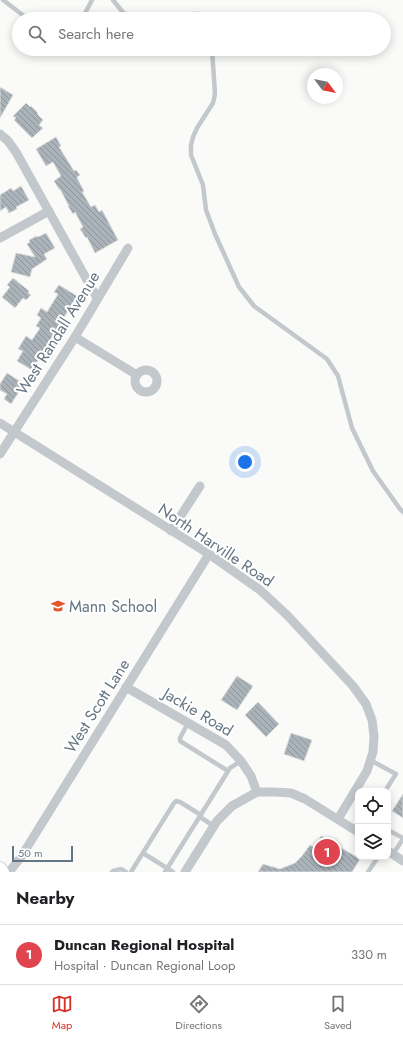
<!DOCTYPE html>
<meta charset="utf-8">
<style>
body{margin:0;font-family:Jost,sans-serif;background:#f6f6f6;color:#202124}
.controls{position:absolute;right:12px;bottom:12px;display:grid;overflow:hidden;border-radius:8px;box-shadow:0 2px 10px #0003}
.controls button{width:36px;height:36px;display:grid;place-items:center;padding:0;border:0;border-bottom:1px solid #e0e0e0;background:#fff;color:#202124;font:20px sans-serif}
.compass{position:absolute;left:307px;top:68px;width:36px;height:36px;border-radius:50%;background:#fff;box-shadow:0 2px 10px #0003;rotate:122deg}
.scale{position:absolute;left:12px;bottom:10px;width:61px;box-sizing:border-box;padding-left:4px;border:2px solid #657683;border-top:0;font-size:11px;line-height:14px;white-space:nowrap;color:#657683;-webkit-text-stroke:3px #fff;paint-order:stroke}
.you{position:absolute;left:245px;top:462px;width:14px;height:14px;margin:-10px;border:3px solid #fff;border-radius:50%;background:#1a73e8;box-shadow:0 0 0 6px #1a73e833}
.badge{display:grid;place-items:center;width:26px;height:26px;border-radius:50%;background:#d93025;color:#fff;font-size:13px;font-weight:700}
.pin{position:absolute;translate:-50% -50%;border:2px solid #fff;box-shadow:0 1px 4px #0006}
.list{margin:0;padding:0;list-style:none}
h2{display:flex;justify-content:space-between;align-items:center;height:52px;margin:0;padding:0 16px;font-size:17px}
h2 small{font-size:13px;font-weight:400;color:#757577}
.list li{display:grid;grid-template-columns:26px 1fr auto;gap:12px;align-items:center;box-sizing:border-box;height:60px;padding:0 16px;border-top:1px solid #e0e0e0}
.list b{display:block;font-size:15px;white-space:nowrap}
.list p{margin:0;font-size:13px;white-space:nowrap;color:#757577}
.list em{font-size:13px;font-style:normal;color:#757577}
.icon{flex:none;width:22px;height:22px;fill:none;stroke:currentColor;stroke-width:2;stroke-linecap:round;stroke-linejoin:round}
.map{position:relative;flex:none;width:403px;height:872px;overflow:hidden}
.search{position:absolute;background:#fff;box-shadow:0 2px 10px #0003;left:12px;right:12px;top:12px;height:44px;display:flex;align-items:center;gap:10px;box-sizing:border-box;padding:0 14px;border-radius:22px;color:#757577;font-size:15px}
.sheet{height:112px;background:#fff}
nav{display:flex;justify-content:space-around;align-items:center;box-sizing:border-box;height:56px;border-top:1px solid #e0e0e0;background:#fff;font-size:11px;color:#757577}
nav a{display:grid;justify-items:center;gap:2px}
nav .on{color:#d93025}
.map>svg:first-child{display:block}
</style>
<div class="map">
<svg width="403" height="872" viewBox="0 0 403 872">
<defs>
<pattern id="building-back-hatch" width="6" height="6" patternUnits="userSpaceOnUse"><rect width="6" height="6" fill="#aab3b9"/><path d="M-1 5l2 2M0 0l6 6M5-1l2 2" fill="none" stroke="#8e969c"/></pattern>
</defs>
<rect width="100%" height="100%" fill="#fafaf8"/>
<!-- building -->
<g fill="url(#building-back-hatch)" stroke="#dcdcda">
<polygon points="0,87 13,95 0,118"/>
<polygon points="26,103 30,107 31,106 38,113 37,114 43,120 39,125 43,128 32,138 14,120 16,118 13,116"/>
<polygon points="56,137 61,146 59,147 74,171 76,170 80,175 77,177 77,178 84,191 82,192 91,207 95,205 99,212 102,210 118,240 95,253 87,237 86,238 80,229 83,227 75,212 73,214 68,206 69,206 60,189 59,189 54,181 61,176 53,162 46,166 36,149"/>
<polygon points="21,186 29,200 16,207 17,209 9,213 6,207 0,211 0,195 11,188 13,191"/>
<polygon points="46,233 55,248 44,254 47,259 32,269 30,277 11,272 16,253 35,257 27,244 30,242 29,240 37,236 38,237"/>
<polygon points="13,278 29,291 28,293 31,295 26,300 23,298 15,308 2,297 10,287 7,285"/>
<polygon points="59,285 77,296 32,370 17,361 23,351 18,349 26,336 32,340 40,328 36,326 41,318 37,315 41,308 47,312 58,294 54,292"/>
<polygon points="7,373 24,384 11,404 4,399 7,394 0,390 0,384"/>
<polygon points="237,676 253,686 237,710 221,700"/>
<polygon points="258,702 279,724 266,737 245,715"/>
<polygon points="291,733 312,740 304,761 284,754"/>
<polygon points="403,794 403,818 392,811"/>
<polygon points="321,836 360,859 352,872 258,872 263,864 280,869 295,863 302,856 310,845 315,848"/>
</g>
<g fill="none" stroke-linecap="round" stroke-linejoin="round">
<defs>
<polyline id="secondary" points="0,868 3,872"/>
</defs>
<!-- secondary casing -->
<use href="#secondary" stroke="#b3babf" stroke-width="13"/>
<!-- lane -->
<g stroke="#c3c8cc" stroke-width="4.5">
<polyline points="3,0 28,19"/>
<polyline points="113,0 121,10 130,19"/>
<polyline points="82,19 92,0"/>
<polyline points="180,19 194,14 199,14 204,19"/>
<polyline points="212,49 215,94 213,103 197,128 193,137 191,145 191,155 203,185 206,210 215,234 239,287 254,306 327,359 338,376 352,428 373,471 400,509 403,512"/>
<polyline points="188,723 180,738 180,741 228,771"/>
<polyline points="370,760 396,774 385,791"/>
<polyline points="200,817 214,826"/>
<polyline points="388,830 403,838"/>
<polyline points="143,853 173,872"/>
<polyline points="393,854 403,839"/>
<polyline points="112,872 113,871 121,869 126,872"/>
<polyline points="131,872 174,803 176,801 180,802 201,815"/>
<polyline points="165,872 230,768 241,761"/>
<polyline points="368,872 378,857"/>
</g>
<!-- street -->
<g stroke="#c3c8cc" stroke-width="9">
<polyline points="0,134 8,141 16,152 97,298"/>
<polyline points="0,238 49,211"/>
<polyline points="75,337 137,375"/>
<circle cx="146" cy="381" r="11"/>
<polyline points="0,423 209,554 260,590 287,615 353,686 366,704 372,720 374,736 373,752 367,771 338,819"/>
<polyline points="0,454 75,337 128,248"/>
<polyline points="171,531 200,486"/>
<polyline points="126,687 226,745 241,761 251,776 257,792"/>
<polyline points="388,851 403,861"/>
<polyline points="9,872 21,857 209,554"/>
<polyline points="185,872 217,821 232,806 257,792 274,792 291,793 305,799 358,832"/>
</g>
<!-- secondary -->
<use href="#secondary" stroke="#fff" stroke-width="12"/>
</g>
<!-- icons -->
<defs>
<symbol id="school-bare" viewBox="-9 -9 18 18"><path d="M0-5L7-2L0 1L-7-2ZM-4 1L0 2.5L4 1V4Q0 6-4 4Z" fill="#e4572e" stroke="#fff" stroke-width="2.5" paint-order="stroke"/></symbol>
</defs>
<g fill-rule="evenodd">
<use href="#school-bare" x="48" y="596" width="20" height="20"/>
</g>
<g text-anchor="middle" dominant-baseline="central" stroke-width="4" stroke-linejoin="round" paint-order="stroke">
<!-- street labels -->
<g font-size="16" fill="#657683" stroke="#fff">
<text transform="translate(58 333) rotate(-58)">West Randall Avenue</text>
<text transform="translate(216 545) rotate(34)">North Harville Road</text>
<text transform="translate(97 706) rotate(-58)">West Scott Lane</text>
<text transform="translate(198 712) rotate(31)">Jackie Road</text>
</g>
<!-- poi labels -->
<g font-size="16" fill="#657683" stroke="#fff" text-anchor="start">
<text x="69" y="606">Mann School</text>
</g>
</g>
</svg>
<div class="controls">
<button><svg class="icon" aria-label="locate" viewBox="0 0 24 24"><circle cx="12" cy="12" r="6"/><path d="M12 2v4M12 18v4M2 12h4M18 12h4"/></svg></button>
<button><svg class="icon" aria-label="layers" viewBox="0 0 24 24"><path d="M12 4l9 5-9 5-9-5zM3 14l9 5 9-5"/></svg></button>
</div>
<svg class="compass" viewBox="-18 -18 36 36"><path d="M0-13l5 13h-10z" fill="#e53935"/><path d="M0 13l5-13h-10z" fill="#757577"/></svg>
<div class="scale">50 m</div>
<div class="you"></div>
<div class="pin badge" style="left:327px;top:852px;background:#e0444e">1</div>
<div class="search"><svg class="icon" aria-label="search" viewBox="0 0 24 24"><circle cx="10" cy="10" r="6"/><path d="M15 15l6 6"/></svg>Search here</div>
</div>
<section class="sheet">
<h2>Nearby<small></small></h2>
<ul class="list">
<li><span class="badge" style="background:#e0444e">1</span><div><b>Duncan Regional Hospital</b><p>Hospital · Duncan Regional Loop</p></div><em>330 m</em></li>
</ul>
</section>
<nav>
<a class="on"><svg class="icon" aria-label="map" viewBox="0 0 24 24"><path d="M3 6l6-2 6 2 6-2v14l-6 2-6-2-6 2zM9 4v14M15 6v14"/></svg>Map</a>
<a><svg class="icon" aria-label="directions" viewBox="0 0 24 24"><path d="M12 3l9 9-9 9-9-9zM9 14v-3h6M13 9l2 2-2 2"/></svg>Directions</a>
<a><svg class="icon" aria-label="saved" viewBox="0 0 24 24"><path d="M7 4h10v16l-5-4-5 4z"/></svg>Saved</a>
</nav>
